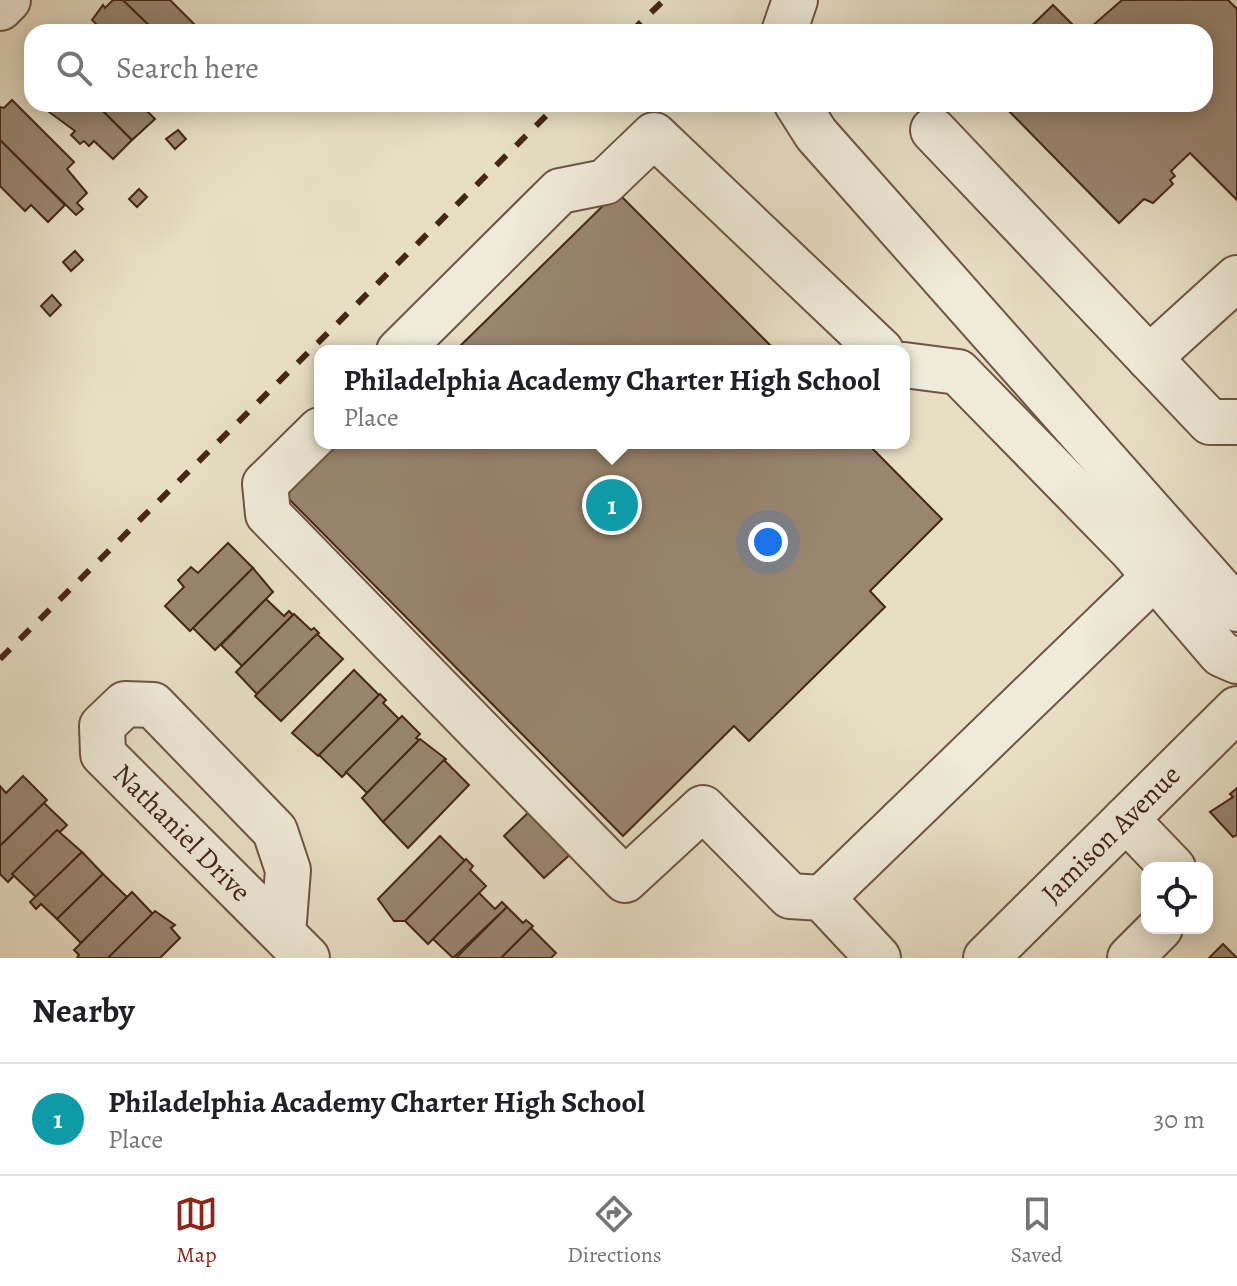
<!DOCTYPE html>
<style>
body{margin:0;font-family:Alegreya,serif;background:#f6f6f6;color:#202124}
.controls{position:absolute;right:24px;bottom:24px;display:grid;overflow:hidden;border-radius:16px;box-shadow:0 4px 20px #0003}
.controls button{width:72px;height:72px;display:grid;place-items:center;padding:0;border:0;border-bottom:2px solid #e0e0e0;background:#fff;color:#202124;font:40px sans-serif}
.you{position:absolute;left:768px;top:542px;width:28px;height:28px;margin:-20px;border:6px solid #fff;border-radius:50%;background:#1a73e8;box-shadow:0 0 0 12px #1a73e833}
.badge{display:grid;place-items:center;width:52px;height:52px;border-radius:50%;background:#8f2418;color:#fff;font-size:26px;font-weight:700}
.pin{position:absolute;translate:-50% -50%;border:4px solid #fff;box-shadow:0 2px 8px #0006}
.popup{position:absolute;left:314px;top:345px;width:596px;height:104px;box-sizing:border-box;display:grid;place-content:center;border-radius:16px;background:#fff;filter:drop-shadow(0 2px 6px #0005);font-size:26px;white-space:nowrap;color:#757577}
.popup b{font-size:30px;color:#202124}
.popup::after{content:'';position:absolute;left:50%;top:100%;margin-left:-16px;border:16px solid transparent;border-top-color:#fff}
.list{margin:0;padding:0;list-style:none}
h2{display:flex;justify-content:space-between;align-items:center;height:104px;margin:0;padding:0 32px;font-size:34px}
h2 small{font-size:26px;font-weight:400;color:#757577}
.list li{display:grid;grid-template-columns:52px 1fr auto;gap:24px;align-items:center;box-sizing:border-box;height:112px;padding:0 32px;border-top:2px solid #e0e0e0}
.list b{display:block;font-size:30px;white-space:nowrap}
.list p{margin:0;font-size:26px;white-space:nowrap;color:#757577}
.list em{font-size:26px;font-style:normal;color:#757577}
.icon{flex:none;width:44px;height:44px;fill:none;stroke:currentColor;stroke-width:2;stroke-linecap:round;stroke-linejoin:round}
.map{position:relative;flex:none;width:1237px;height:958px;overflow:hidden}
.search{position:absolute;background:#fff;box-shadow:0 4px 20px #0003;left:24px;right:24px;top:24px;height:88px;display:flex;align-items:center;gap:20px;box-sizing:border-box;padding:0 28px;border-radius:24px;color:#757577;font-size:30px}
.sheet{height:216px;background:#fff}
nav{display:flex;justify-content:space-around;align-items:center;box-sizing:border-box;height:112px;border-top:2px solid #e0e0e0;background:#fff;font-size:22px;color:#757577}
nav a{display:grid;justify-items:center;gap:4px}
nav .on{color:#8f2418}
.map>svg:first-child{display:block}
</style>
<div class="map">
<svg width="1237" height="958" viewBox="0 0 1237 958">
<rect width="100%" height="100%" fill="#e7dec4"/>
<filter id="stains"><feTurbulence type="fractalNoise" baseFrequency=".0025" numOctaves="4"/><feColorMatrix values="0 0 0 0 .2 0 0 0 0 .09 0 0 0 0 .02 0 0 0 .5 -.17"/></filter>
<radialGradient id="worn" r=".72"><stop offset=".6" stop-color="#630" stop-opacity="0"/><stop offset="1" stop-color="#630" stop-opacity=".3"/></radialGradient>
<!-- building -->
<g fill="#998671" stroke="#452618" stroke-width="2">
<polygon points="113,0 123,0 156,32 104,32 92,20 103,5 105,8"/>
<polygon points="123,0 170,0 202,32 156,32"/>
<polygon points="1122,0 1228,0 1237,9 1237,200 1190,153 1171,171 1175,176 1170,180 1173,184 1153,203 1144,199 1119,223 1002,104 1205,104 1205,32 1096,32 1091,27"/>
<polygon points="1053,5 1080,32 1025,32"/>
<polygon points="12,100 74,162 67,169 87,193 77,203 83,209 76,215 0,140 0,107 4,108"/>
<polygon points="48,104 96,104 132,140 113,159 94,141 89,146 84,141 80,144 71,135 75,131 49,112 53,108"/>
<polygon points="96,104 140,104 155,119 132,140"/>
<polygon points="178,130 186,139 175,149 166,139"/>
<polygon points="0,140 65,205 48,222 31,205 25,211 0,186"/>
<polygon points="139,189 147,197 137,207 129,199"/>
<polygon points="617,192 776,351 455,351"/>
<polygon points="75,251 83,260 71,271 63,262"/>
<polygon points="52,295 61,305 50,316 41,306"/>
<polygon points="331,443 867,443 942,519 870,591 885,607 749,741 734,726 623,836 282,492"/>
<polygon points="228,543 253,568 190,631 165,606 184,587 178,580 191,567 198,573"/>
<polygon points="253,568 273,592 215,650 193,628"/>
<polygon points="266,599 284,616 289,611 293,615 242,666 221,645"/>
<polygon points="294,614 311,630 314,628 319,633 257,694 236,672"/>
<polygon points="317,634 343,659 281,721 255,696"/>
<polygon points="354,670 379,695 318,756 292,733"/>
<polygon points="380,694 386,700 383,703 399,719 342,777 319,755"/>
<polygon points="402,716 420,734 416,738 419,740 367,793 346,772"/>
<polygon points="420,739 446,759 383,822 362,798"/>
<polygon points="444,760 469,785 408,848 383,822"/>
<polygon points="23,776 47,800 0,846 0,786 6,793"/>
<polygon points="1237,788 1237,835 1233,837 1210,812 1233,797 1230,794"/>
<polygon points="44,803 67,825 60,832 57,830 8,882 0,874 0,846"/>
<polygon points="533,808 574,851 544,878 504,836"/>
<polygon points="57,830 82,852 36,897 12,874"/>
<polygon points="440,836 465,861 405,921 394,921 378,899"/>
<polygon points="82,852 103,874 57,919 41,904 36,909 30,902"/>
<polygon points="466,859 473,866 470,870 486,886 428,944 405,921"/>
<polygon points="103,874 127,897 81,943 57,919"/>
<polygon points="132,892 153,914 108,958 77,958 79,955 74,950"/>
<polygon points="479,893 495,909 502,902 507,907 453,958 433,939"/>
<polygon points="507,907 523,923 526,920 533,926 501,958 456,958"/>
<polygon points="155,911 175,925 171,928 180,938 160,958 108,958"/>
<polygon points="531,928 556,953 551,958 501,958"/>
<polygon points="1223,944 1237,958 1209,958"/>
</g>
<g fill="none" stroke-linecap="round" stroke-linejoin="round">
<defs>
<g id="minor">
<polyline points="0,8 8,0"/>
<polyline points="784,32 795,0"/>
<polyline points="797,104 816,134 1237,609"/>
<polyline points="933,130 1210,422 1237,422"/>
<polyline points="399,351 560,191 605,182 654,135 881,351"/>
<polyline points="1149,358 1237,278"/>
<polyline points="904,365 958,372 1131,549 1221,654 1237,661"/>
<polyline points="320,430 265,484 268,514 625,880 703,808 790,896 822,898 878,958"/>
<polyline points="1126,819 1173,868"/>
<polyline points="822,898 1155,576"/>
<path id="s1" d="M 283,934 L 288,870 L 275,831 L 153,705 L 125,704 L 102,726 L 103,754 L 307,958"/>
<path id="s2" d="M 986,958 L 1237,709"/>
<polyline points="1130,958 1160,928"/>
</g>
</defs>
<!-- minor casing -->
<use href="#minor" stroke="#6e5443" stroke-width="48"/>
<!-- minor -->
<use href="#minor" stroke="#efead9" stroke-width="44"/>
<!-- rail -->
<g stroke="#452618" stroke-width="6" stroke-dasharray="14 14" stroke-linecap="butt">
<polyline points="631,32 664,0"/>
<polyline points="0,659 558,104"/>
</g>
</g>
<g text-anchor="middle" dominant-baseline="central" stroke-width="8" stroke-linejoin="round" paint-order="stroke">
<!-- street labels -->
<g font-size="28" fill="#452618" stroke="#efead9">
<text stroke="none"><textPath href="#s1" startOffset="480">Nathaniel Drive</textPath></text>
<text stroke="none"><textPath href="#s2" startOffset="176">Jamison Avenue</textPath></text>
</g>
</g>
<rect width="100%" height="100%" filter="url(#stains)"/>
<rect width="100%" height="100%" fill="url(#worn)"/>
</svg>
<div class="controls">
<button><svg class="icon" aria-label="locate" viewBox="0 0 24 24"><circle cx="12" cy="12" r="6"/><path d="M12 2v4M12 18v4M2 12h4M18 12h4"/></svg></button>
</div>
<div class="you"></div>
<div class="pin badge" style="left:612px;top:505px;background:#0f9aa8">1</div>
<div class="popup"><b>Philadelphia Academy Charter High School</b>Place</div>
<div class="search"><svg class="icon" aria-label="search" viewBox="0 0 24 24"><circle cx="10" cy="10" r="6"/><path d="M15 15l6 6"/></svg>Search here</div>
</div>
<section class="sheet">
<h2>Nearby<small></small></h2>
<ul class="list">
<li><span class="badge" style="background:#0f9aa8">1</span><div><b>Philadelphia Academy Charter High School</b><p>Place</p></div><em>30 m</em></li>
</ul>
</section>
<nav>
<a class="on"><svg class="icon" aria-label="map" viewBox="0 0 24 24"><path d="M3 6l6-2 6 2 6-2v14l-6 2-6-2-6 2zM9 4v14M15 6v14"/></svg>Map</a>
<a><svg class="icon" aria-label="directions" viewBox="0 0 24 24"><path d="M12 3l9 9-9 9-9-9zM9 14v-3h6M13 9l2 2-2 2"/></svg>Directions</a>
<a><svg class="icon" aria-label="saved" viewBox="0 0 24 24"><path d="M7 4h10v16l-5-4-5 4z"/></svg>Saved</a>
</nav>
